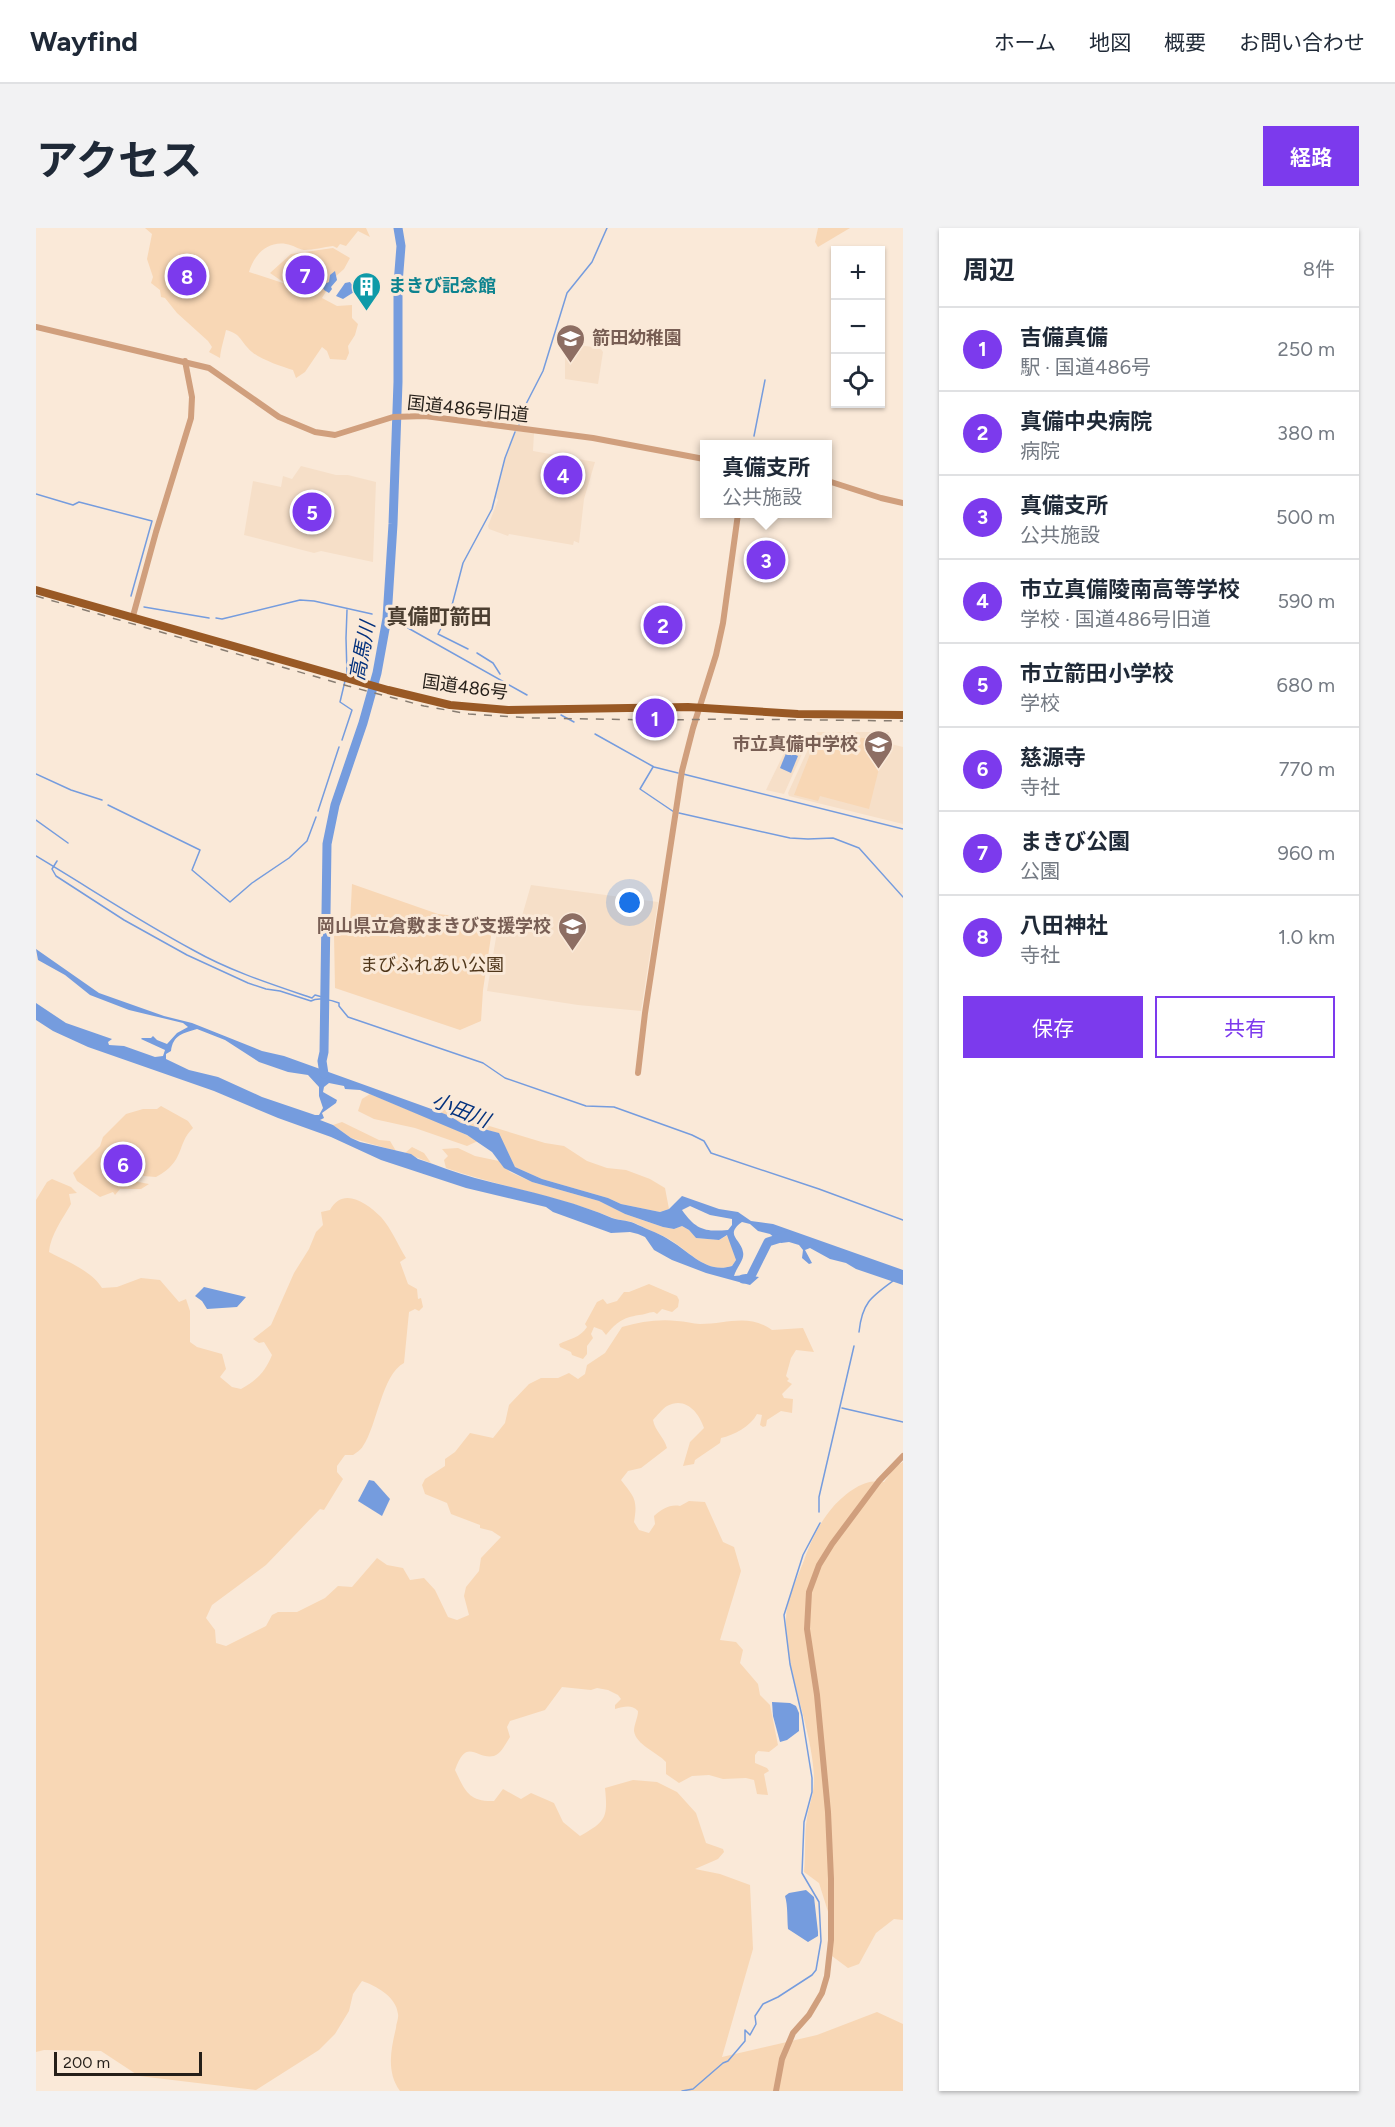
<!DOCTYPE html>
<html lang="ja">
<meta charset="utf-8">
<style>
body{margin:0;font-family:Figtree,"Noto Sans JP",sans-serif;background:#f2f2f3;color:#1f2937}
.controls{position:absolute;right:18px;top:18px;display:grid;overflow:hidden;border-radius:0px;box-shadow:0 2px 4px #0004}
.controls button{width:54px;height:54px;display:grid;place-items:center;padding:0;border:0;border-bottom:2px solid #e0e1e3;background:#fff;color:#1f2937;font:30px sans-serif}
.scale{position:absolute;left:18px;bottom:15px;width:148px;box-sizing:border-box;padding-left:6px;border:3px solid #251f19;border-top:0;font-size:16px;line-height:21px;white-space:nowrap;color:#251f19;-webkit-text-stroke:4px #fae9d8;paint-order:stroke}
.you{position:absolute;left:594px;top:675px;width:21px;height:21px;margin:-15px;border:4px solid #fff;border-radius:50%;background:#1a73e8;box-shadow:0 0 0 9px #1a73e833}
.badge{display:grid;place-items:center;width:39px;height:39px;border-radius:50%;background:#7c3aed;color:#fff;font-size:20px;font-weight:700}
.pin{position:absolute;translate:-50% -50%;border:3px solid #fff;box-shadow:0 2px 6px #0006}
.popup{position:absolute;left:664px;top:212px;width:132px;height:78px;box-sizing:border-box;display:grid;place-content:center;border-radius:0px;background:#fff;filter:drop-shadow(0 2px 4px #0005);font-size:20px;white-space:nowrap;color:#747a83}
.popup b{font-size:22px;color:#1f2937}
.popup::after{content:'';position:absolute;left:50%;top:100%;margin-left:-12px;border:12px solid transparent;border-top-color:#fff}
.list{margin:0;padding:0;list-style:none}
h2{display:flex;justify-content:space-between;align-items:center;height:78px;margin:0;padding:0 24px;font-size:26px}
h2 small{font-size:20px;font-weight:400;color:#747a83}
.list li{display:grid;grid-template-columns:39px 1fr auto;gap:18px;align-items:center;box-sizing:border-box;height:84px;padding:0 24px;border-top:2px solid #e0e1e3}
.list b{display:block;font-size:22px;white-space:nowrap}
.list p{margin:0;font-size:20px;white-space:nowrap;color:#747a83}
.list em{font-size:20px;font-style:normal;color:#747a83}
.actions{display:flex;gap:12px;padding:18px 24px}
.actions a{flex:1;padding:14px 0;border:2px solid #7c3aed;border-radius:0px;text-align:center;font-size:21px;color:#7c3aed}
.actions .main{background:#7c3aed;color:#fff}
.icon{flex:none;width:33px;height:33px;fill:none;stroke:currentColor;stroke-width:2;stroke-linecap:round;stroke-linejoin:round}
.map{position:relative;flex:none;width:867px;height:1863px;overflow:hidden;border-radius:0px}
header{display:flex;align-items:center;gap:36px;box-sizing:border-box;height:84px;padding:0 30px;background:#fff;border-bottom:2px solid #e0e1e3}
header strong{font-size:28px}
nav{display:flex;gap:33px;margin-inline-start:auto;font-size:21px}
.intro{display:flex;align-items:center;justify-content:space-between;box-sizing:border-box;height:144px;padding:0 36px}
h1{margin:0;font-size:42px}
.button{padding:15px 27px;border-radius:0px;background:#7c3aed;color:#fff;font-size:21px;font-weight:700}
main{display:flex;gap:36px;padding:0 36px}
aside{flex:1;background:#fff;border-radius:0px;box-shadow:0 2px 4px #0004}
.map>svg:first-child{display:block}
</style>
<header>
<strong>Wayfind</strong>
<nav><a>ホーム</a><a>地図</a><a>概要</a><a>お問い合わせ</a></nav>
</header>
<div class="intro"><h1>アクセス</h1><a class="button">経路</a></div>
<main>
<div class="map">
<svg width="867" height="1863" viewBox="0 0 867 1863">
<rect width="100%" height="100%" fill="#fae9d8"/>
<!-- built -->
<g fill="#f6dfc8">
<polygon points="542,117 564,120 567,124 562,156 529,151 529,118"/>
<polygon points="480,203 498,205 497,223 559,234 548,271 543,315 538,313 537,317 473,306 472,308 453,301 452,298 462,272 460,269 470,230"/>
<polygon points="265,238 300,247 312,247 340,254 337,334 285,323 278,325 208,307 217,253 245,259 247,248 256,251"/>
<polygon points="780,504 853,504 851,515 867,519 867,596 753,568 752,565"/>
<polygon points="750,521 766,526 748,566 730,562"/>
<polygon points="495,657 622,674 605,783 542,777 451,763 463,692 482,690 486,688"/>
</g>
<!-- green -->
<g fill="#f8d7b5">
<path d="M 109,0 L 330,0 L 334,9 L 322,3 L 310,18 L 304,16 L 301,20 L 297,18 C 288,19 277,22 268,22 C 262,21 257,17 250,16 C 231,13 218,27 213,44 L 250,56 L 234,45 L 255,26 L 297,20 L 314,30 L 308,41 L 299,49 L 286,70 L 301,78 L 316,77 L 316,90 L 322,96 L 319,107 L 312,118 L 313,125 L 310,132 L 294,131 L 291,123 L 286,119 L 269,144 L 260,150 L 257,142 C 246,139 224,131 216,124 C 204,114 206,106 190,102 C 188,112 185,119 184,130 L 173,124 L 176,119 L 172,113 L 141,85 L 129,70 L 125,69 L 124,62 L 115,55 L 117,49 L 111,31 L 116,6 Z"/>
<polygon points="782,0 814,0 782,19 779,14"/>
<polygon points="782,506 850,512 833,581 784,568 782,573 758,567"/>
<polygon points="316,656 402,686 455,692 457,695 447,762 445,793 424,802 299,760 298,707 314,696"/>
<path d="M 334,866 C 370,882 408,894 442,913 L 431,918 L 379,900 L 338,891 L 322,883 L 326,871 Z"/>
<path d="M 125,878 L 152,893 L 157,900 C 140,916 150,933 120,949 L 107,948 L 108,940 L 105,932 L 92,928 L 78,936 L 78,945 L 82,950 L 113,956 L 105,961 L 84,961 L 79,967 L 77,964 L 64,969 L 41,953 L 37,945 L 64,918 L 67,909 L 90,886 L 107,881 L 121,881 Z"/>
<polygon points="394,881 410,882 437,893 509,915 528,918 551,933 571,940 590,942 614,951 629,960 633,981 624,984 585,976 572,970 506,951 479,939 462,905 425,895 414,888"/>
<polygon points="306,894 343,912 354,913 360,923 315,910 297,897"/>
<polygon points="376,919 388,925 395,935 369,925"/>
<path d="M 422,920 L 439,928 L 463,933 L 474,944 L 496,954 L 563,973 L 589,986 L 627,999 L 638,1001 L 646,998 L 653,1002 L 660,1010 L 683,1012 L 692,1007 L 700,1032 L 696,1038 C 671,1046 655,1025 636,1013 C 626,1006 613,1003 603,997 C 595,992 585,993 577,990 C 523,968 465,959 410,940 L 408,932 L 412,928 L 406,921 Z"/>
<path d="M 16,951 L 35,959 L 41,965 L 33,966 L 35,976 C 27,990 14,1008 13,1024 C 30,1033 56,1043 66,1060 L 81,1059 L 105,1050 L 124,1052 L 143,1074 L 150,1071 L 154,1083 L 154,1114 L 161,1119 L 186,1126 L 190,1141 L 184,1149 L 196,1159 L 205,1161 C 221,1152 229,1144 236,1127 L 228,1114 L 223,1115 L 217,1111 L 235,1097 L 258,1045 L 273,1021 L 280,1004 L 287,997 L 285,984 L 294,982 C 307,958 331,975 345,989 C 355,1000 362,1017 370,1030 L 364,1034 L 372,1056 L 381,1061 L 382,1071 L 385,1070 L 387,1079 L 383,1083 L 379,1081 L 373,1084 L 368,1135 C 346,1146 341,1198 327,1218 C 325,1222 320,1225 317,1227 L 309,1227 L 301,1238 L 301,1244 L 307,1251 L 288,1282 L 284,1281 L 230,1337 L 176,1377 L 170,1390 L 179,1402 L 180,1415 L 190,1418 L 230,1398 L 236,1387 L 242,1384 L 261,1384 L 289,1370 L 302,1358 L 316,1359 L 341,1330 L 351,1337 L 367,1340 L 374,1352 L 388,1350 L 399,1362 L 412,1389 L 421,1392 L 433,1387 L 428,1368 L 430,1359 L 443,1343 L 445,1330 L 465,1309 L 456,1303 L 444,1300 L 444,1297 L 415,1286 L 411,1275 L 389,1266 L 386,1257 L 389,1251 L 409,1238 L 409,1231 L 419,1224 L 434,1205 L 457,1210 L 469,1195 L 473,1177 L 493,1156 L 505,1150 L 522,1150 L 533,1145 L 542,1151 L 549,1146 L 551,1137 L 569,1125 L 586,1099 C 604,1094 622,1091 641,1093 C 649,1093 657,1096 664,1096 C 691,1096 712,1085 736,1102 L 767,1100 L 778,1124 L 760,1122 L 755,1130 L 750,1148 L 753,1151 L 751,1153 L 756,1156 L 746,1166 L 748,1170 L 757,1171 L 756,1185 L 745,1183 L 731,1192 L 730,1198 L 727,1199 L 724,1197 L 726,1187 L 721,1186 C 714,1199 698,1207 685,1210 L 684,1215 L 659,1232 L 658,1236 L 647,1238 L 654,1214 L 668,1200 C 663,1184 649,1168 631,1178 C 626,1181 621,1188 617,1192 C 619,1203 628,1209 631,1220 L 605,1240 L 592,1243 L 585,1252 C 598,1269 602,1271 598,1294 L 603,1302 L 613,1305 L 619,1296 L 618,1288 C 626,1281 634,1276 644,1278 L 653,1273 L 669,1274 L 687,1314 L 698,1319 L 705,1343 L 684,1412 L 700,1414 L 707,1422 L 704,1435 L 722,1456 L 724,1467 L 734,1477 L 742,1517 L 733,1524 L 722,1523 L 719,1527 L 719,1535 L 731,1540 L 733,1543 L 728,1546 L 732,1567 L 721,1566 L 718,1552 L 710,1550 L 687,1551 L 673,1547 L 656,1548 L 643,1555 L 630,1546 L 630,1534 C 621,1524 600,1517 598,1503 C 598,1496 602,1490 602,1483 C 595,1476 588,1479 579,1481 L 579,1477 L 585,1471 L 582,1467 L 572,1462 L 561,1460 L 555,1462 L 526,1459 L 509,1482 L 474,1493 L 471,1499 L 474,1509 C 470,1515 465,1526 458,1528 C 440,1532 431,1508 419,1542 C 429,1563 433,1574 458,1573 L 467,1561 L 485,1571 L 495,1565 L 518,1575 L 527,1594 L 544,1608 C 570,1593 572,1590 569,1560 L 597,1552 L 621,1554 L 641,1564 L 660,1585 L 670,1615 L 687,1621 L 688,1624 L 682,1631 L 659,1641 L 684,1646 L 714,1657 L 717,1721 L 686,1829 L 781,1807 L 841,1784 L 867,1796 L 867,1863 L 364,1863 C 350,1844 355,1821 360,1800 C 360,1796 363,1790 362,1786 C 360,1768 340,1758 326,1753 L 317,1766 L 313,1783 L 299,1806 L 283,1822 L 220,1862 L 103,1848 L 65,1823 L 8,1822 L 0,1824 L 0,972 L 11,954 Z"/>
<path d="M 613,1056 L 641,1068 L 643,1072 L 642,1079 L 636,1084 L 626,1081 L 621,1086 L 618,1084 C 612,1084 609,1087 603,1087 C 586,1090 581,1094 570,1107 L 566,1102 L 558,1099 L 555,1106 L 557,1110 L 551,1118 L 551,1126 L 547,1131 L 536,1127 L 535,1124 L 524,1119 L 523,1116 C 533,1111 544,1110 551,1099 L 549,1096 L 561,1074 L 567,1071 L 571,1076 L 581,1073 L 588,1064 L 593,1064 Z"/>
<path d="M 867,1234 L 867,1692 L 858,1691 L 840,1705 L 823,1736 L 812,1740 L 796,1728 L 794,1690 L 783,1655 L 768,1644 C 770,1627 768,1605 771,1590 C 774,1573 778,1568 778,1549 C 776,1498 749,1443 750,1392 C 750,1372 760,1353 767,1335 C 774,1315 783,1295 797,1279 C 810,1265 828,1250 848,1254 L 859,1239 Z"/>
</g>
<!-- water -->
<g fill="#759cde" fill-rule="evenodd">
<polygon points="299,43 301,52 295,59 296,61 293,65 288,62 286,57 293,54 294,47"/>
<polygon points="314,54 319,61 318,64 307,71 300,68 309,55"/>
<polygon points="751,523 762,528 755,545 744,540"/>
<path d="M 0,721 L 63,765 L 128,788 L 156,795 L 226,823 L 248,828 L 401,883 L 414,888 L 425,895 L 463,905 L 479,939 L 506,951 L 572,970 L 585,976 L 624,984 L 633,981 L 646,968 L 683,981 L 702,984 L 715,993 L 737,996 L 867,1042 L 867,1057 L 820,1041 L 810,1035 L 794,1031 L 774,1020 L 769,1022 L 776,1035 L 773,1036 L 766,1030 L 767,1022 L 763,1017 L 753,1014 L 745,1015 L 734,1006 L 722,1003 L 714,996 L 706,994 C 688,1007 705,1011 707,1024 C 709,1032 700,1040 698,1048 L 710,1047 L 723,1049 L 714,1057 L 670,1045 L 636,1032 L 618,1022 L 609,1009 L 602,1006 L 594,1004 L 575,1005 L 517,984 L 510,979 L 430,960 L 345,932 L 295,909 L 242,890 L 178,863 L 52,819 L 17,803 L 0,792 L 0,775 L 30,795 L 76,811 L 72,814 L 73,817 L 88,818 L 119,829 L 127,828 L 129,822 L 105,811 L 106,810 L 115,810 L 117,808 L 121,812 L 131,816 L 141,805 L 152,799 L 147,795 L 93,782 L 54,767 L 29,747 L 2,732 ZM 161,801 L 189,812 L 223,834 L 252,844 L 272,847 L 283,859 L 283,868 L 287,880 L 283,887 L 279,887 L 226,869 L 182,849 L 153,842 L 130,831 L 130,826 L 135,823 C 137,807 147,805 161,801 ZM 293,855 L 308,858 L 309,861 L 324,862 L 431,907 L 456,924 L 468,940 L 496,954 L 563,973 L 589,986 L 627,999 L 638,1001 L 646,998 L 653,1002 L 660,1010 L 683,1012 L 691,1007 L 700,1032 L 696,1038 C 671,1046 655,1025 635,1013 C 625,1006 613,1002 602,997 C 594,992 585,993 576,990 C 532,971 485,962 439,950 C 420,945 401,937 382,931 L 375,926 L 324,914 L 315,910 L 297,897 L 284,892 L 288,890 L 286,885 L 300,875 L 301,872 L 287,864 L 288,859 ZM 654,978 L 674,987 L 696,991 L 696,997 L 692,1002 C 669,1004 660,1002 646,982 Z"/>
<polygon points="168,1059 210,1069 201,1079 171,1081 166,1073 159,1068"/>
<polygon points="333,1252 338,1253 354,1271 346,1288 322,1273"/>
<polygon points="736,1474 754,1475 760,1478 763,1485 763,1503 751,1512 744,1514 737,1488"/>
<path d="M 770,1662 L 778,1669 L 782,1704 L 782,1708 L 772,1714 L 752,1701 C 751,1690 752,1678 749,1668 L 753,1665 Z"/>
</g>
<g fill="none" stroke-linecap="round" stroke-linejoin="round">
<!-- stream -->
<g stroke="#759cde" stroke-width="1.5">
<polyline points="483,197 488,180 507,143 531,65 556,34 571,0"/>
<polyline points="718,208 729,152"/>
<polyline points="0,266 37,277 43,274 116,293 95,368"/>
<polyline points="108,379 173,390"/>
<polyline points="180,390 186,391 264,372 278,373 336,386"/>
<polyline points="349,390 353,391"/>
<polyline points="372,400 491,467"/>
<polyline points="432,421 402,406 415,381 427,335 456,281 469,230 479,204"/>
<polyline points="441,425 457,435 464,446"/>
<polyline points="311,446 310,410 311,382"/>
<polyline points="525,487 538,494"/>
<polyline points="559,506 618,539 642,545"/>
<polyline points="306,512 316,482 304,474 309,453"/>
<polyline points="617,539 604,561 638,584"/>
<polyline points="0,546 35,562 66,572"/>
<polyline points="647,546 867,601"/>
<polyline points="72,577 164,622 156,642 194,674 216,655 253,630 271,613 280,589"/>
<polyline points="282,583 303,519"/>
<polyline points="643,585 754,610 772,611 797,610 823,620 867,669"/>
<polyline points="0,592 32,615"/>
<path d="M 0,628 C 52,659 103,693 157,722 C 194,743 235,756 276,770 L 279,767 L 290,770"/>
<path d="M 21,633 L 16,641 L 20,648 L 88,692 L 151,727 L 212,755 L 230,761 L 244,763 L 275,773 C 282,769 295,772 303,775 L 303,778 L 312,789 L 447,835 L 469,850 L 550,878 L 578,879 L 656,907 L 668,913 L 675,925 L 783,961 L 867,992"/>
<path d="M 823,1104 C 826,1075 835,1069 857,1053"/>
<polyline points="806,1180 867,1194"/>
<polyline points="783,1284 783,1269 818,1118"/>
<polyline points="646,1863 657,1861 687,1835 692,1833 709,1813 709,1802 714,1807 720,1796 719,1788 727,1776 742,1769 776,1747 780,1742 785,1713 783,1674 766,1645 768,1594 776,1564 776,1550 766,1488 754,1436 748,1387 767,1327 784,1295"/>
</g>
<!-- river -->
<g stroke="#759cde" stroke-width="9">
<polyline points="288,846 286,833 288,824 291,616 299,577 327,495 341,445 351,390 357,296 362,154 362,56 365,18 362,0"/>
<polyline points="707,1051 714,1050 732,1014 751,1008"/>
</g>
<!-- tertiary -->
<g stroke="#d09f7d" stroke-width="6">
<polyline points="0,99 173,140 243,189 279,204 299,207 357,189 389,188 557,210 668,231"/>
<polyline points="792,253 845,270 867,275"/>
<polyline points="97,388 120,304 155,190 156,169 149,133"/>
<polyline points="602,845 609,785 646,543 657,500 680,427 687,395 702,286"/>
<polyline points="740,1863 746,1831 757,1805 773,1787 786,1765 791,1748 795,1712 795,1651 792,1584 781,1467 771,1401 773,1364 783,1337 796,1316 843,1253 867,1228"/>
</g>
<!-- trunk -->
<polyline stroke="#995925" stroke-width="8" points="0,362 352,462 414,477 472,482 652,479 762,486 867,487"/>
<!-- rail -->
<polyline stroke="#887d72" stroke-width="1.5" stroke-dasharray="8 8" stroke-linecap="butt" points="0,368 312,458 388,478 433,486 497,490 619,492 697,491 867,493"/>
</g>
<!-- icons -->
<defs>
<symbol id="building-pin" viewBox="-11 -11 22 30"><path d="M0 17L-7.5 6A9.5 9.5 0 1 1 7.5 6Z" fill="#0f9aa8" stroke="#fae9d8"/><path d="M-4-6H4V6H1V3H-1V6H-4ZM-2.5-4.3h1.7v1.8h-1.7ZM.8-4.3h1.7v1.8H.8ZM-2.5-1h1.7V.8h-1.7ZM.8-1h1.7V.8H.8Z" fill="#fff"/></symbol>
<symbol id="school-pin" viewBox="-11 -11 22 30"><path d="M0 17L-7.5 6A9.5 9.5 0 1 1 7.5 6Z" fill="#8d6e63" stroke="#fae9d8"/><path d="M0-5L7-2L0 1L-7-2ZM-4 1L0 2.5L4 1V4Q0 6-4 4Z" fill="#fff"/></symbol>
</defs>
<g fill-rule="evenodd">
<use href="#building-pin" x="314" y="42" width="33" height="45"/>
<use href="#school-pin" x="518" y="94" width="33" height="45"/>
<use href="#school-pin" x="826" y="500" width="33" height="45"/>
<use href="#school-pin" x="520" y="682" width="33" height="45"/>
</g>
<g text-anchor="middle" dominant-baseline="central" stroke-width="6" stroke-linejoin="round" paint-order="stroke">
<!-- culture labels -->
<g font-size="18" font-weight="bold" fill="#0d838f" stroke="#fae9d8" text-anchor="start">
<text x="352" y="58">まきび記念館</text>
</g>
<!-- education labels -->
<g font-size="18" font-weight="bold" fill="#785e54" stroke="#fae9d8" text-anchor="end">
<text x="556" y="110" text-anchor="start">箭田幼稚園</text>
<text x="822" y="516">市立真備中学校</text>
<text x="515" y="698">岡山県立倉敷まきび支援学校</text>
</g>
<!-- street labels -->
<g font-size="18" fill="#251f19" stroke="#fae9d8">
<text transform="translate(432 181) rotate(6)">国道486号旧道</text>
<text transform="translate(429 459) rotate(8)">国道486号</text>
</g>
<!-- park labels -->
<g font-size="18" fill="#4f361a" stroke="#fae9d8">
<text x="396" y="737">まびふれあい公園</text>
</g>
<!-- water labels -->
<g font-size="20" font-style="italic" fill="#03317d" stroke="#fae9d8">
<text transform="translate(326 423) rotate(-79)">高馬川</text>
<text transform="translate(425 882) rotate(22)">小田川</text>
</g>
<!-- quarter labels -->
<g font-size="21" font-weight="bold" fill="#4c3f31" stroke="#fae9d8">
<text x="403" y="388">真備町箭田</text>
</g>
</g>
</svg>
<div class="controls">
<button>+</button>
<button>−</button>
<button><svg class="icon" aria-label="locate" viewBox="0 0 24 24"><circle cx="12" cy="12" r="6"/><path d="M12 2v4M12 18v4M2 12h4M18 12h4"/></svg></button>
</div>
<div class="scale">200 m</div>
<div class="you"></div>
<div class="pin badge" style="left:619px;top:490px">1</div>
<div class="pin badge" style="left:627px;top:397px">2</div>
<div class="pin badge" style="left:730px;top:332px">3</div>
<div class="popup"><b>真備支所</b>公共施設</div>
<div class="pin badge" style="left:527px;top:247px">4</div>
<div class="pin badge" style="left:276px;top:284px">5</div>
<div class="pin badge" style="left:87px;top:936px">6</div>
<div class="pin badge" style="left:269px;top:47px">7</div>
<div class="pin badge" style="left:151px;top:48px">8</div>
</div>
<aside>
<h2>周辺<small>8件</small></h2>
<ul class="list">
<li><span class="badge">1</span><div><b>吉備真備</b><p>駅 · 国道486号</p></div><em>250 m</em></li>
<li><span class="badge">2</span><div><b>真備中央病院</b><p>病院</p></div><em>380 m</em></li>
<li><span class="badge">3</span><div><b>真備支所</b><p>公共施設</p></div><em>500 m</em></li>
<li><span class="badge">4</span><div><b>市立真備陵南高等学校</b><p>学校 · 国道486号旧道</p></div><em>590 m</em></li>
<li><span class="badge">5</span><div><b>市立箭田小学校</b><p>学校</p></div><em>680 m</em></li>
<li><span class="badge">6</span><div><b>慈源寺</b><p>寺社</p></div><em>770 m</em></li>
<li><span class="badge">7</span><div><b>まきび公園</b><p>公園</p></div><em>960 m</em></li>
<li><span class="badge">8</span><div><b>八田神社</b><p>寺社</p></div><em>1.0 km</em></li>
</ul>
<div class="actions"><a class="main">保存</a><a>共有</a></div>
</aside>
</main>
